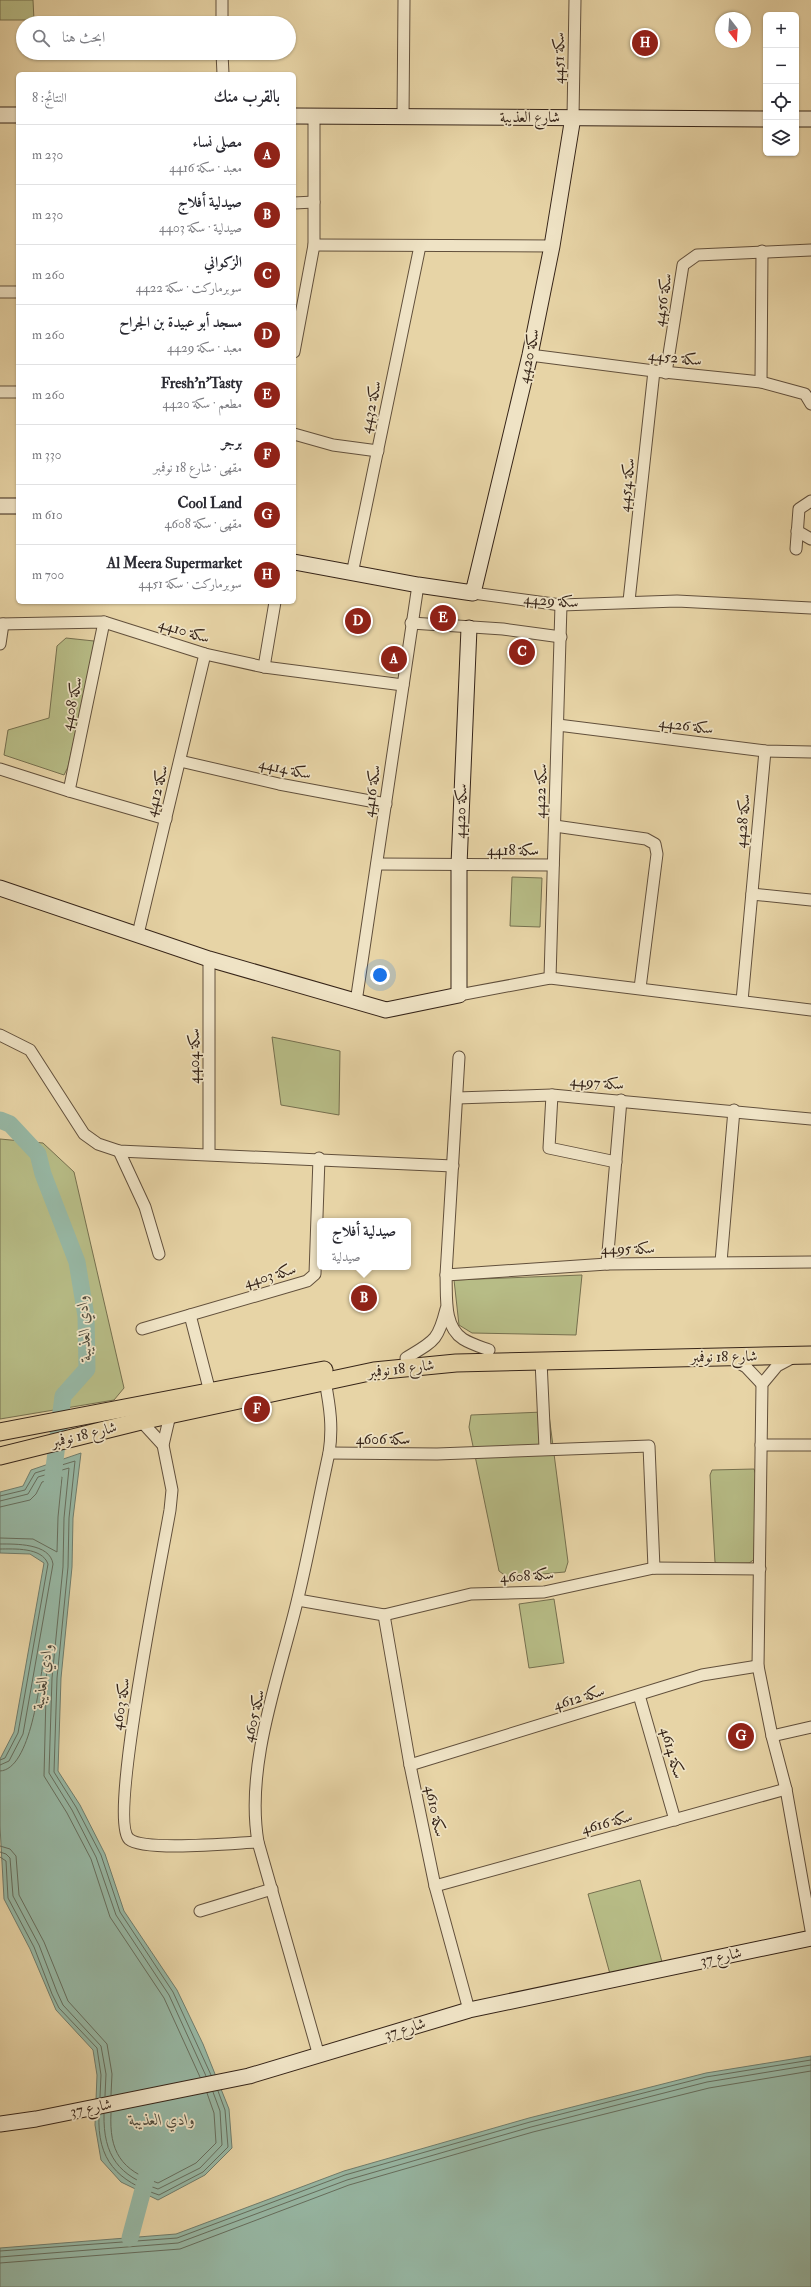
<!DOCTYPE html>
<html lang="ar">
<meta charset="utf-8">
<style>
body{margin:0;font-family:"IM FELL Double Pica",Amiri,serif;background:#f2f2f3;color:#2b2b33;direction:rtl}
.controls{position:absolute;right:12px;top:12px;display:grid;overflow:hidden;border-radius:6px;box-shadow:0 1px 3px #0004}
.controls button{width:36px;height:36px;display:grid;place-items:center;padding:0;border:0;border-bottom:1px solid #e1e1e2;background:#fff;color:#2b2b33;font:20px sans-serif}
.compass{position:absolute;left:715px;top:12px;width:36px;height:36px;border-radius:50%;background:#fff;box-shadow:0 1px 3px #0004;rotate:163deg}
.you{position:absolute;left:380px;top:975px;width:14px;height:14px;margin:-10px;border:3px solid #fff;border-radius:50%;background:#1a73e8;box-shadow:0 0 0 6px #1a73e833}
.badge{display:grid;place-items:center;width:26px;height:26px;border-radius:50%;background:#8f2418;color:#fff;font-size:13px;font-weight:700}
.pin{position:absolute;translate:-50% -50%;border:2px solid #fff;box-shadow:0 1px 4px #0006}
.popup{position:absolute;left:317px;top:1218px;width:94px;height:52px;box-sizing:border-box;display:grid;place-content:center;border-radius:6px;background:#fff;filter:drop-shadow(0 1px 3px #0005);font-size:13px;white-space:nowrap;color:#7c7c81}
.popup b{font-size:15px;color:#2b2b33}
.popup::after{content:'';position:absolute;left:50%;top:100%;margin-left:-8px;border:8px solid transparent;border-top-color:#fff}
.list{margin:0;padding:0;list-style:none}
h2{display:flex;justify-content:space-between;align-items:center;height:52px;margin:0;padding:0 16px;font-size:17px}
h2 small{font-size:13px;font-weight:400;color:#7c7c81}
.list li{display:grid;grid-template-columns:26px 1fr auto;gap:12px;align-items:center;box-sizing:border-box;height:60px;padding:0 16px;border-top:1px solid #e1e1e2}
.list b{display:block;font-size:15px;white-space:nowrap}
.list p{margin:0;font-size:13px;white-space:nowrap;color:#7c7c81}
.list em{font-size:13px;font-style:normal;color:#7c7c81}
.icon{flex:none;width:22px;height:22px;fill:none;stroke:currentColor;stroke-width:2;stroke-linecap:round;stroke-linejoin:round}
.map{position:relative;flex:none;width:811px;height:2287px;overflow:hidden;direction:ltr}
.search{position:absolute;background:#fff;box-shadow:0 1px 3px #0004;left:16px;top:16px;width:280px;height:44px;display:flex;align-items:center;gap:10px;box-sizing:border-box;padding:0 14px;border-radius:22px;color:#7c7c81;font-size:15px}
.panel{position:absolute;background:#fff;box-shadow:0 1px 3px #0004;left:16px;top:72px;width:280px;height:532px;border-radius:6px;direction:rtl}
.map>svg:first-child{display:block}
</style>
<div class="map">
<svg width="811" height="2287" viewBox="0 0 811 2287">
<rect width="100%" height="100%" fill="#e7d4a6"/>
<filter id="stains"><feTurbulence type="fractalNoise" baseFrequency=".005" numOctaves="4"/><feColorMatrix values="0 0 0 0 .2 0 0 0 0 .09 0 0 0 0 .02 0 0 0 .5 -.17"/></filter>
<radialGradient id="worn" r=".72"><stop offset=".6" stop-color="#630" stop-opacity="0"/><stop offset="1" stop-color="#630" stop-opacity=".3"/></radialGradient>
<!-- green -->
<g fill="#b7bc86" stroke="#76704f">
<polygon points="0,0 33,0 34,20 0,20"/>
<polygon points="66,638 94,641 95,646 68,767 64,775 4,755 8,730 49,718 57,646"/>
<polygon points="512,877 542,878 540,927 510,926"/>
<polygon points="272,1037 340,1051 339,1115 281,1105"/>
<polygon points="0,1139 43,1143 74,1172 124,1388 114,1400 0,1419"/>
<polygon points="582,1275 576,1335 472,1333 459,1325 454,1280"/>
<polygon points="543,1412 549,1415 568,1562 565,1572 507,1577 499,1571 469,1427 471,1415"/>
<polygon points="754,1469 756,1475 755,1559 749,1563 718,1564 715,1562 710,1475 712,1470"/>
<polygon points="554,1599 564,1663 529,1668 519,1604"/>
<polygon points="640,1880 662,1962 610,1974 588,1894"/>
</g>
<!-- water -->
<g fill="#97b8a5" stroke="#707d6d">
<polygon points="81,1453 73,1518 72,1567 61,1678 58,1771 80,1805 105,1854 124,1911 177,1990 203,2044 229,2109 232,2148 205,2175 158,2200 121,2182 101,2160 95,2125 97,2075 93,2050 56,2010 30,1949 4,1899 0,1826 0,1759 14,1732 44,1563 30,1554 0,1553 0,1492 23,1486 31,1470"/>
<polygon points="811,2056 811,2287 0,2287 0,2248 176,2234 344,2171 529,2118 706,2073"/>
</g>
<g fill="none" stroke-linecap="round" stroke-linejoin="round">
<!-- shore -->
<g stroke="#666e5e" stroke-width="1">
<polyline points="0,1496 25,1490 35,1473 75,1461 69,1518 68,1567 57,1678 54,1772 76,1807 101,1855 120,1912 173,1992 211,2075"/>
<polyline points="0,1501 28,1494 38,1477 69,1468 64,1518 63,1567 52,1678 49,1773 72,1810 96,1857 116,1915 169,1995 206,2076"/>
<polyline points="0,1507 30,1500 36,1494 42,1482 62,1477 58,1517 57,1552 33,1539 0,1538"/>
<path d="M 0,1544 C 15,1544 50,1543 53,1564 L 23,1734 L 9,1761 L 0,1765"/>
<path d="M 0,1549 C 14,1549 42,1547 48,1564 L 18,1733 L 5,1758 L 0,1760"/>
<path d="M 0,1771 C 31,1770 40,1680 44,1656 L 47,1654 L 44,1776 L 67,1813 L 91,1859 L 110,1917 L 164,1998 L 200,2077"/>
<polyline points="0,1846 10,1849 16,1856 19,1895 44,1942 68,2001 107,2044 112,2074 111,2095"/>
<polyline points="0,1852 6,1854 10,1858 13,1896 39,1945 57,1992 63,2005 101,2046 106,2074 105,2096"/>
<polyline points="0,1857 6,1861 8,1898 34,1947 52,1994 59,2008 97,2048 101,2075 100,2097"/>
<path d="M 111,2113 C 109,2152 121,2170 158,2183 L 196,2163 L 216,2143 L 214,2113 L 207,2093"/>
<path d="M 104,2114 C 103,2156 119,2176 158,2189 L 200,2168 L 222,2145 L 220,2111 L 213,2092"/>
<path d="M 99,2115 C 97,2160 117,2181 159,2195 L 203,2172 L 228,2147 L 225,2110 L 218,2091"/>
<polyline points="0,2251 177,2238 345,2175 530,2122 706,2077 811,2060"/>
<polyline points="0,2257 178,2243 347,2180 531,2127 707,2082 811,2065"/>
<polyline points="0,2263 180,2249 349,2185 533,2132 709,2088 811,2071"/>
</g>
<!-- river -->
<g stroke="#97b8a5" stroke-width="17">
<polyline points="0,1120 10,1124 38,1154 43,1174 77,1262 86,1316 87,1369 63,1396 52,1484"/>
<polyline points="130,2238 148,2171"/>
</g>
<defs>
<g id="street">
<polyline points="222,0 222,23"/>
<polyline points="222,53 223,74"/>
<polyline points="403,117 404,0"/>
<polyline points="573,117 575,0"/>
<polyline points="294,203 314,202"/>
<polyline points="314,245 552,246"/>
<polyline points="0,292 18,292"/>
<polyline points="294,352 314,245 314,116"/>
<polyline points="530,355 654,371 761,382 805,394 811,404"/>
<polyline points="666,373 683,265 697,255 811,250"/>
<polyline points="761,382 762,251"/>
<polyline points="0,392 18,392"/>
<polyline points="294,434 333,445 378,451"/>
<polyline points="797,531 811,539"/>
<polyline points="796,549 799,509 811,501"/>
<polyline points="352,574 420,246"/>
<polyline points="473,593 561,605 677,601 811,608"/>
<polyline points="629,601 654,371"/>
<polyline points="411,623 503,629 561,637"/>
<polyline points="0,624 104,622 205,654 264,667 403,685"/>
<polyline points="0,644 3,624"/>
<polyline points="264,667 275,602"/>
<polyline points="558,725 765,751 811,752"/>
<polyline points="180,761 279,784 386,804"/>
<polyline points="0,769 69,791 166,819"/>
<polyline points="69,791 104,622"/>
<polyline points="555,826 646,839 655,844 657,854 640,988"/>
<polyline points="377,864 553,865"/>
<polyline points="752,894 811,900"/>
<polyline points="138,934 205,654"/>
<polyline points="550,978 561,605"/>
<polyline points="459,995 550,978 811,1010"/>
<polyline points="742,1001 765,751"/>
<polyline points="356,1002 418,585"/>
<polyline points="0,1035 30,1050 84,1134 98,1144 119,1151 453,1166"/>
<path d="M 459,1057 L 446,1275 C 447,1296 443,1326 463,1339 C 471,1344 481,1347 489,1350"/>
<polyline points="552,1095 549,1148 616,1162"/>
<polyline points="457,1098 552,1095 811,1119"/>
<polyline points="119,1151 145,1207 159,1254"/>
<polyline points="209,1154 209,959"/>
<polyline points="721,1262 734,1110"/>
<polyline points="607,1264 621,1100"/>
<polyline points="446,1275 607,1264 811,1262"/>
<polyline points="190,1315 210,1392"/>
<polyline points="142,1329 307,1281 315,1274 319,1158"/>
<path d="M 406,1358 C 434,1341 438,1341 446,1309"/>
<polyline points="730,1358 746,1367 762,1384"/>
<polyline points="792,1358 777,1366 762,1384 758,1666 772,1736 786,1789 811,1930"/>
<polyline points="541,1361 545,1448"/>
<path d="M 170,1415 L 163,1445 L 172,1490 L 170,1510 C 163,1552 108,1819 129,1839 C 144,1852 235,1843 258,1842"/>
<polyline points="141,1421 163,1445"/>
<polyline points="761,1445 811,1445"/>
<polyline points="329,1453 437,1454 649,1446 654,1568"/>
<polyline points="298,1600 384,1615 471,1594 544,1592 654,1568 760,1569"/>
<polyline points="384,1615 410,1765 435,1886 469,2010"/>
<polyline points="639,1695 675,1820"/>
<polyline points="772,1736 811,1727"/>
<polyline points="410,1765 702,1675 758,1666"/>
<polyline points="435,1886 786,1789"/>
<polyline points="200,1911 272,1889"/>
<path d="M 319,2056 L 258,1842 C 245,1765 279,1677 297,1602 C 309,1553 318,1503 329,1453 C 333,1428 330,1407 325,1381"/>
</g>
<g id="secondary">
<polyline points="0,115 18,115"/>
<polyline points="294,116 766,119"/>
<polyline points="796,119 811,119"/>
<polyline points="0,506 18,506"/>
<polyline points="294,562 418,585 473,593 530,355 552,246 573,117"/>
<polyline points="0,888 209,959 386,1010 459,995 459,865 469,628"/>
<polyline points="0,2124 36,2119 249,2076 469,2010 811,1938"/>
</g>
<g id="primary">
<polyline points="0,1432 324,1370"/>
<polyline points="0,1456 141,1421 374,1371 456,1363 811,1355"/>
</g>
</defs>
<!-- street casing -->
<use href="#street" stroke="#62503c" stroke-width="13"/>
<!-- secondary casing -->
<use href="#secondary" stroke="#362418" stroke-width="17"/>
<!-- primary casing -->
<use href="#primary" stroke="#362418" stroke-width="19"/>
<!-- street -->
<use href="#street" stroke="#efe3c5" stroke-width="11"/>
<!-- secondary -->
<use href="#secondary" stroke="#efe3c5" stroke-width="15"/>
<!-- primary -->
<use href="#primary" stroke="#e7d4a6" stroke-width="17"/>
</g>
<g text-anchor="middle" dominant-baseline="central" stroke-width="3.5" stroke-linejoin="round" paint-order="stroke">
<!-- street labels -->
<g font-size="15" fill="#362418" stroke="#efe3c5">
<text transform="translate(559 58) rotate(-89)">سكة 4451</text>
<text x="530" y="117">شارع العذيبة</text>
<text transform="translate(663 300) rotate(-81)">سكة 4456</text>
<text transform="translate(529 356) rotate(-78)">سكة 4420</text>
<text transform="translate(675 358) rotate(6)">سكة 4452</text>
<text transform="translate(371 407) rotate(-78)">سكة 4432</text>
<text transform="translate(627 485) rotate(-84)">سكة 4454</text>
<text transform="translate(551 601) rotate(4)">سكة 4429</text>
<text transform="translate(184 631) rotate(17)">سكة 4410</text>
<text transform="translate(72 704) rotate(-78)">سكة 4408</text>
<text transform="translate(686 726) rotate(7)">سكة 4426</text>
<text transform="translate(285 769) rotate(12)">سكة 4414</text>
<text transform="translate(157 791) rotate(-76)">سكة 4412</text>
<text transform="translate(372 791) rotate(-82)">سكة 4416</text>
<text transform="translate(541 791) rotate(-88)">سكة 4422</text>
<text transform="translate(461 811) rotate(-88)">سكة 4420</text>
<text transform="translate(743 821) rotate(-85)">سكة 4428</text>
<text x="513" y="850">سكة 4418</text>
<text transform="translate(194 1056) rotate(-90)">سكة 4404</text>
<text transform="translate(597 1083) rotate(4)">سكة 4497</text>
<text transform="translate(628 1249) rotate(-1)">سكة 4495</text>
<text transform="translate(270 1276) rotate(-16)">سكة 4403</text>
<text transform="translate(724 1357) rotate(-1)">شارع 18 نوفمبر</text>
<text transform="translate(401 1369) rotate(-7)">شارع 18 نوفمبر</text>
<text transform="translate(84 1435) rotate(-14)">شارع 18 نوفمبر</text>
<text x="383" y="1439">سكة 4606</text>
<text transform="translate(527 1576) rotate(-4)">سكة 4608</text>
<text transform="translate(579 1698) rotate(-17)">سكة 4612</text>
<text transform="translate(121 1704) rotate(-81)">سكة 4603</text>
<text transform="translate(254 1716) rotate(-77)">سكة 4605</text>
<text transform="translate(672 1753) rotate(74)">سكة 4614</text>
<text transform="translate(435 1811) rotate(78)">سكة 4610</text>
<text transform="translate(607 1823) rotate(-15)">سكة 4616</text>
<text transform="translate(721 1957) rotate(-12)">شارع 37</text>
<text transform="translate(405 2029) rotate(-17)">شارع 37</text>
<text transform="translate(91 2108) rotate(-11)">شارع 37</text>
</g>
<!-- water labels -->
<g font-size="16" font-style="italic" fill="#4e493b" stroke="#efe3c5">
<text transform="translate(84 1328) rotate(-94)">وادي العذيبة</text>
<text transform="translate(43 1676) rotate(-82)">وادي العذيبة</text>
<text x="162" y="2120">وادي العذيبة</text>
</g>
</g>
<rect width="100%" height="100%" filter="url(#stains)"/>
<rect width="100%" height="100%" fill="url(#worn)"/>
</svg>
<div class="controls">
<button>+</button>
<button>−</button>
<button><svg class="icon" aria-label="locate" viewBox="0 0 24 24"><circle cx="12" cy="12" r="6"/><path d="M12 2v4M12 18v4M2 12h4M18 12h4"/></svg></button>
<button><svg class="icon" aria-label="layers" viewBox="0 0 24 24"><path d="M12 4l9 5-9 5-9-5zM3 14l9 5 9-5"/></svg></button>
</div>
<svg class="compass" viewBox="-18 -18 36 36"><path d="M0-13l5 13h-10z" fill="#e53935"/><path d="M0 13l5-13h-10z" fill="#7c7c81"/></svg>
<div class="you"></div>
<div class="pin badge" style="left:394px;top:659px">A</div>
<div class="pin badge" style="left:364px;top:1298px">B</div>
<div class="popup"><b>صيدلية أفلاج</b>صيدلية</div>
<div class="pin badge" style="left:522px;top:652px">C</div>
<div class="pin badge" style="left:358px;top:621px">D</div>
<div class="pin badge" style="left:443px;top:618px">E</div>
<div class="pin badge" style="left:257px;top:1409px">F</div>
<div class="pin badge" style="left:741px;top:1736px">G</div>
<div class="pin badge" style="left:645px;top:43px">H</div>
<div class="search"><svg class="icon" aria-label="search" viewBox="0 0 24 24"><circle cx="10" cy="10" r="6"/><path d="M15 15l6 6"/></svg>ابحث هنا</div>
<section class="panel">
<h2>بالقرب منك<small>النتائج: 8</small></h2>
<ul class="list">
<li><span class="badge">A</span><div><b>مصلى نساء</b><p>معبد · سكة 4416</p></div><em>230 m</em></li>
<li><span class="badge">B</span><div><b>صيدلية أفلاج</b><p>صيدلية · سكة 4403</p></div><em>230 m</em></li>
<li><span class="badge">C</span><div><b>الزكواني</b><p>سوبرماركت · سكة 4422</p></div><em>260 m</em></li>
<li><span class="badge">D</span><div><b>مسجد أبو عبيدة بن الجراح</b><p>معبد · سكة 4429</p></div><em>260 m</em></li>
<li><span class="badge">E</span><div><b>Fresh'n'Tasty</b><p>مطعم · سكة 4420</p></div><em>260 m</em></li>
<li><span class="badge">F</span><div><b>برجر</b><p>مقهى · شارع 18 نوفمبر</p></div><em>330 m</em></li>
<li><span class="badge">G</span><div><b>Cool Land</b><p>مقهى · سكة 4608</p></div><em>610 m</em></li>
<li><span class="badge">H</span><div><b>Al Meera Supermarket</b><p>سوبرماركت · سكة 4451</p></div><em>700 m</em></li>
</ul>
</section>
</div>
